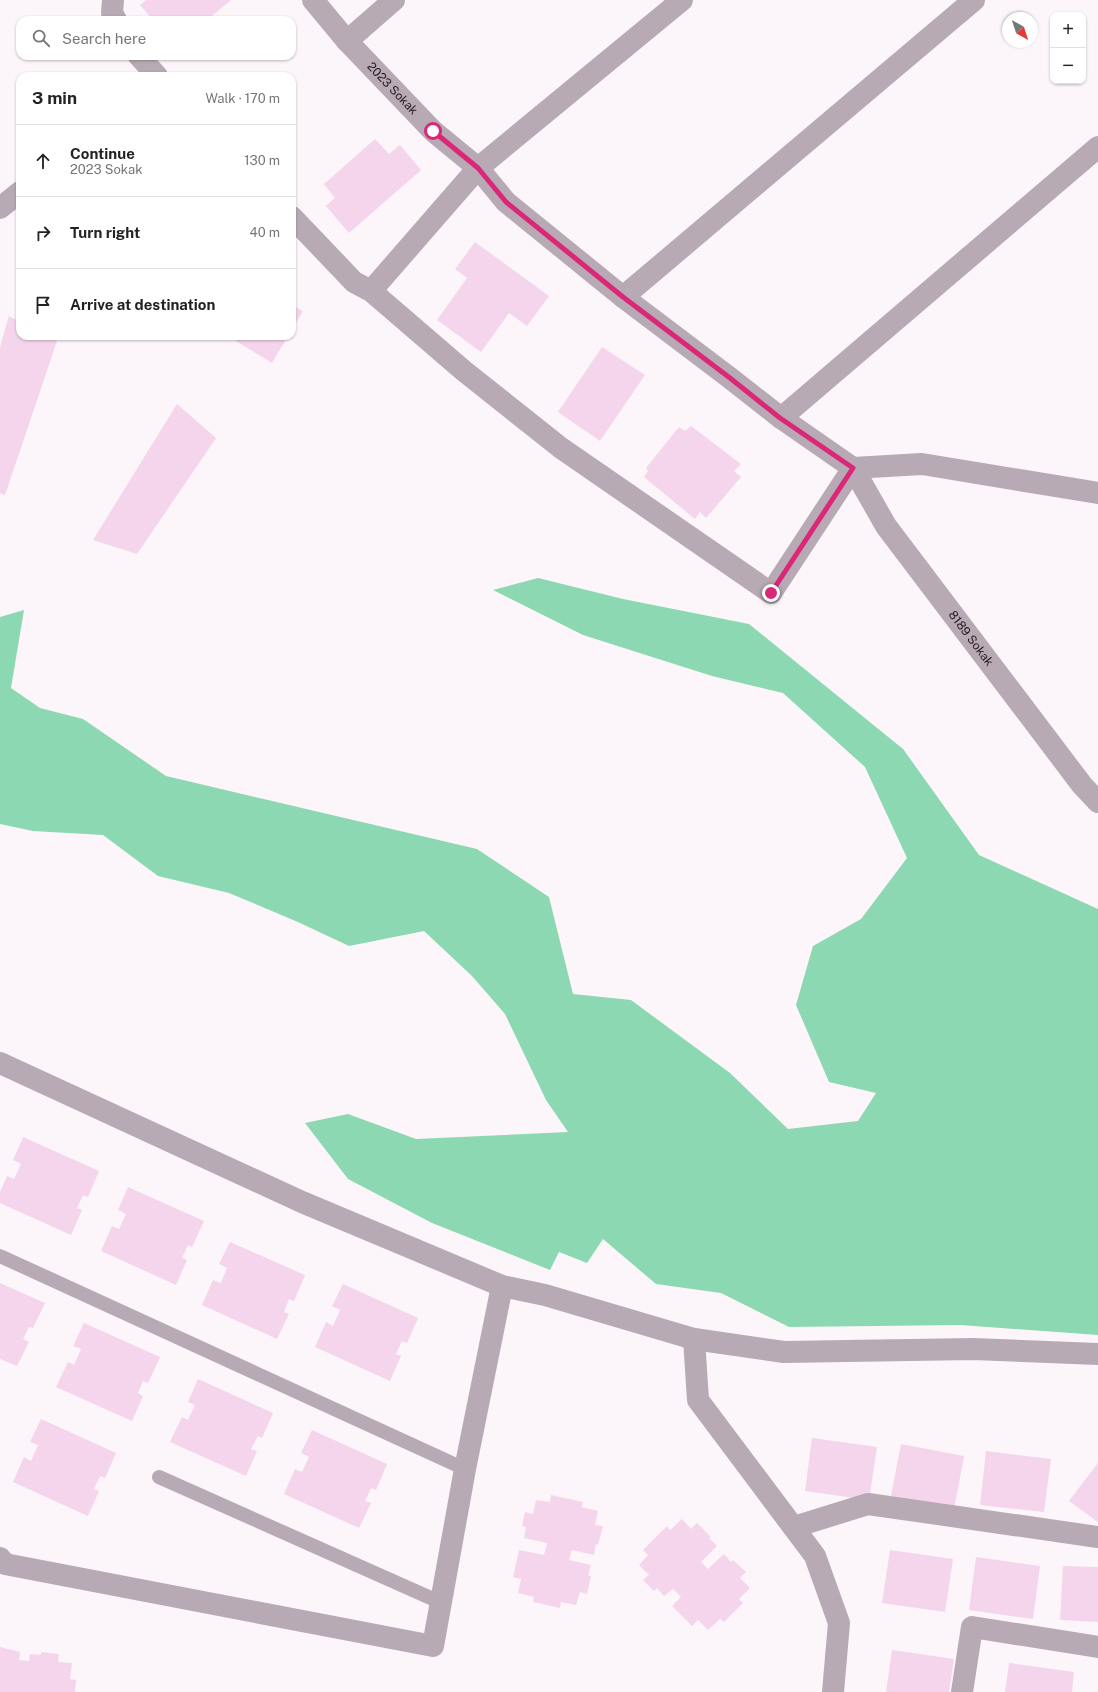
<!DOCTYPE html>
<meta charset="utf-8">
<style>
body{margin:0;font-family:"Public Sans",sans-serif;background:#f6f6f6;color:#222}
.controls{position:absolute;right:12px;top:12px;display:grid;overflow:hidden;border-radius:8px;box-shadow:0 1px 3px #0004}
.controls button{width:36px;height:36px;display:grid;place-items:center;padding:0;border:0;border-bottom:1px solid #e0e0e0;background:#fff;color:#222;font:20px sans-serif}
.compass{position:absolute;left:1002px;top:12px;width:36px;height:36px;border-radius:50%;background:#fff;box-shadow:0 1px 3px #0004;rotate:141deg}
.stop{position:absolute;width:12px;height:12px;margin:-9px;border:3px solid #db2777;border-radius:50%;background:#fff}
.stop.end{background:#db2777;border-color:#fff;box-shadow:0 1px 4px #0008}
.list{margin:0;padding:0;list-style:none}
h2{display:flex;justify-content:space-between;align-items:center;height:52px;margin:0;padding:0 16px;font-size:17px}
h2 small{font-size:13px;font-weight:400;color:#767676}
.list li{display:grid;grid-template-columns:26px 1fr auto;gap:12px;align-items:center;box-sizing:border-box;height:72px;padding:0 16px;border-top:1px solid #e0e0e0}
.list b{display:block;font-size:15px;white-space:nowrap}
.list p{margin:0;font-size:13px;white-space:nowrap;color:#767676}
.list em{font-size:13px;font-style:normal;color:#767676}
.icon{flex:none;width:22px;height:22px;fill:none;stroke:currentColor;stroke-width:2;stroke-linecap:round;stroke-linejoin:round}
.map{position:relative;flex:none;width:1098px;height:1692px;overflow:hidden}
.search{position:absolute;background:#fff;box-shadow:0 1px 3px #0004;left:16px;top:16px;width:280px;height:44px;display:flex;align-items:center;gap:10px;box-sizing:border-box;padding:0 14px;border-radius:12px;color:#767676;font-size:15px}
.panel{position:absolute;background:#fff;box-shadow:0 1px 3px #0004;left:16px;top:72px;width:280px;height:268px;border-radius:12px}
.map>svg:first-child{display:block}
</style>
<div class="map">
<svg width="1098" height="1692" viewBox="0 0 1098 1692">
<rect width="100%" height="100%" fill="#fcf5fa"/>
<!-- forest -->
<polygon fill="#8cd8b2" points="538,578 623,599 749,624 903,749 979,855 1098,909 1098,1335 961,1325 789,1327 721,1293 656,1284 603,1239 587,1263 559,1252 550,1270 432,1223 348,1179 305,1123 348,1114 416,1139 568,1132 546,1100 505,1014 472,976 424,931 349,946 298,922 229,893 158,876 103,835 33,831 0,824 0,617 24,610 11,688 40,708 83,719 166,776 477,849 549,897 573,994 631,1000 730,1073 788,1129 858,1121 876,1093 829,1082 796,1005 813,946 861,919 907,858 865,767 783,693 712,676 583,635 493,590"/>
<!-- building -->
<g fill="#f5d5ec">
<polygon points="146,0 231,0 207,20 153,20 140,5"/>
<polygon points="375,139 389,154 400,145 421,170 349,233 326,206 335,198 324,184"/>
<polygon points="475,242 549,296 527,326 509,313 481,352 437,320 467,278 455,269"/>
<polygon points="292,305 303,311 292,329"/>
<polygon points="9,316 20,322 20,336 48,336 57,341 5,495 0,493 0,347"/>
<polygon points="228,336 288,336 272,363"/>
<polygon points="602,347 645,375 600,441 558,412"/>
<polygon points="177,404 216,438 137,554 93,540"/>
<polygon points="691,426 741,464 734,471 741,477 706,518 700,512 695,519 644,477 648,471 646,468 679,427 685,431"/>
<polygon points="23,1137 99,1171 88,1197 83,1195 77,1208 82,1210 71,1235 0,1203 0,1192 7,1176 14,1179 21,1164 13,1160"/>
<polygon points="128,1187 204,1221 192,1247 188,1245 182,1258 187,1260 176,1285 101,1251 112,1226 119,1229 126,1214 118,1210"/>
<polygon points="230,1242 305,1275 294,1301 289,1299 284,1312 289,1314 277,1339 202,1305 213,1280 221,1283 227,1268 219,1264"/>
<polygon points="0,1283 45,1303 33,1328 29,1327 23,1339 29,1342 17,1366 0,1359"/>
<polygon points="343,1284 418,1318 407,1343 402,1341 396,1354 401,1356 390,1381 315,1347 326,1322 333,1326 340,1310 332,1306"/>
<polygon points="84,1323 160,1357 148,1383 143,1381 138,1393 143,1396 132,1421 56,1387 68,1362 74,1365 81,1349 73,1346"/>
<polygon points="198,1379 273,1413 262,1438 258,1436 251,1449 257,1451 246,1476 170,1442 182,1417 188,1420 195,1405 188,1402"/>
<polygon points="41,1419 116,1453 105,1478 100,1476 94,1489 99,1491 88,1516 13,1482 24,1457 31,1461 38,1445 30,1442"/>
<polygon points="312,1430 387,1464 376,1490 371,1488 365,1501 371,1503 359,1528 284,1494 295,1469 302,1472 309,1457 301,1453"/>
<polygon points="812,1438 877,1447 869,1500 805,1491"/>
<polygon points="901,1444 964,1456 954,1509 891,1496"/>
<polygon points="986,1451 1051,1459 1044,1512 980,1505"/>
<polygon points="1098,1463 1098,1522 1069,1501"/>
<polygon points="551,1495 583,1502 582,1507 598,1511 595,1525 603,1526 598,1545 596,1544 594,1555 572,1550 569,1560 591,1565 588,1576 591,1576 587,1594 580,1592 576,1605 561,1602 560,1608 533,1602 534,1597 518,1593 521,1579 513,1577 519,1550 544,1555 547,1543 524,1538 526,1527 522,1526 525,1512 533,1514 536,1500 550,1502"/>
<polygon points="682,1519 691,1529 697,1523 711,1537 709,1538 717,1546 701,1562 708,1569 724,1554 731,1562 733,1560 746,1572 740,1578 750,1588 739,1599 743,1603 724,1622 720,1619 708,1630 698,1620 692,1626 672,1606 681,1597 673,1589 664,1596 657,1588 654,1591 643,1580 649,1575 639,1565 648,1555 643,1550 667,1526 670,1530"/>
<polygon points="890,1550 953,1559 945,1612 882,1603"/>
<polygon points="976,1557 1040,1566 1033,1619 969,1610"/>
<polygon points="1063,1566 1098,1567 1098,1622 1060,1620"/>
<polygon points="0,1647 20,1652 19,1660 29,1661 30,1654 41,1655 41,1652 59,1654 58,1662 72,1663 70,1679 76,1680 75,1692 0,1692"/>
<polygon points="892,1650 954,1659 949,1692 886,1692"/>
<polygon points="1009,1663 1074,1672 1072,1692 1005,1692"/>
</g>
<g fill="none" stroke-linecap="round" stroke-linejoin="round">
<!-- service -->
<g stroke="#b8aab4" stroke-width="14">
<polyline points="0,1256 465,1469"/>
<polyline points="159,1477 442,1603"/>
</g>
<!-- minor -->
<g stroke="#b8aab4" stroke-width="22">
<polyline points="113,0 112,13 116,20"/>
<polyline points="347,41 394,0"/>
<polyline points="139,56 157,76"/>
<polyline points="0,208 20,192"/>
<polyline points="292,217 354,282 371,291 464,371 561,448 771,593 853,468 922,464 1098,493"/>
<polyline points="371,291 478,168 682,0"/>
<polyline points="623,297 974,0"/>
<polyline points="781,418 1098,147"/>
<polyline points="0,1063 302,1202 502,1286 545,1295 694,1339 784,1352 973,1349 1098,1354"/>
<polyline points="694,1339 698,1400 815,1556 839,1623 833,1692"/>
<polyline points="794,1527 868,1504 1098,1537"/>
<polyline points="0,1558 5,1564 433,1646 465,1469 502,1286"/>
<polyline points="962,1692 972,1627 1098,1647"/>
</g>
<!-- tertiary -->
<path stroke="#b8aab4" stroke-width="22" id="s1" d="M 313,0 L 347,41 L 433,131 L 478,168 L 506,202 L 623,297 L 730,378 L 781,418 L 853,468 L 886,526 L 1082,785 L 1098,802"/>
</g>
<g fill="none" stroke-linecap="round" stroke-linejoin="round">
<!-- route -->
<polyline stroke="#db2777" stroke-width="5" points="433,131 478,168 506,202 623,297 730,378 780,418 853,468 771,593"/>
</g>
<g text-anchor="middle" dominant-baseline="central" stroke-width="3.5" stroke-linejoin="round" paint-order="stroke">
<!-- street labels -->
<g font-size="12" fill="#251922" stroke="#fff">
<text stroke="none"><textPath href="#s1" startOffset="119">2023 Sokak</textPath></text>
<text stroke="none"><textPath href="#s1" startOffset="925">8189 Sokak</textPath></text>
</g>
</g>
</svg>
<div class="controls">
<button>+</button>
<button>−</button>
</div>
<svg class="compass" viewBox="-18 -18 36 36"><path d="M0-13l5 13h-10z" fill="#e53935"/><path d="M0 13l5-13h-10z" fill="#767676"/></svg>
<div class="stop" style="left:433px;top:131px"></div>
<div class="stop end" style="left:771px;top:593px"></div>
<div class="search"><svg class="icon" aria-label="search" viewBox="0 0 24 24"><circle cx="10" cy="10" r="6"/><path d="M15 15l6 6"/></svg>Search here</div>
<section class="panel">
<h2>3 min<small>Walk · 170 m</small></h2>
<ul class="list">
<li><svg class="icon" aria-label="ahead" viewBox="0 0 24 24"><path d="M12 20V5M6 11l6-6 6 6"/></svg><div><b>Continue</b><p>2023 Sokak</p></div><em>130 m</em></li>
<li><svg class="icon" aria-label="right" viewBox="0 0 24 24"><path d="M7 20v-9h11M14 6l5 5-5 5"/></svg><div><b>Turn right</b></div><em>40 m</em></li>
<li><svg class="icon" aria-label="arrive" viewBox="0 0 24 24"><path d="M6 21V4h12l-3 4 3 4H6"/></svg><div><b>Arrive at destination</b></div></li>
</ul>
</section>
</div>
